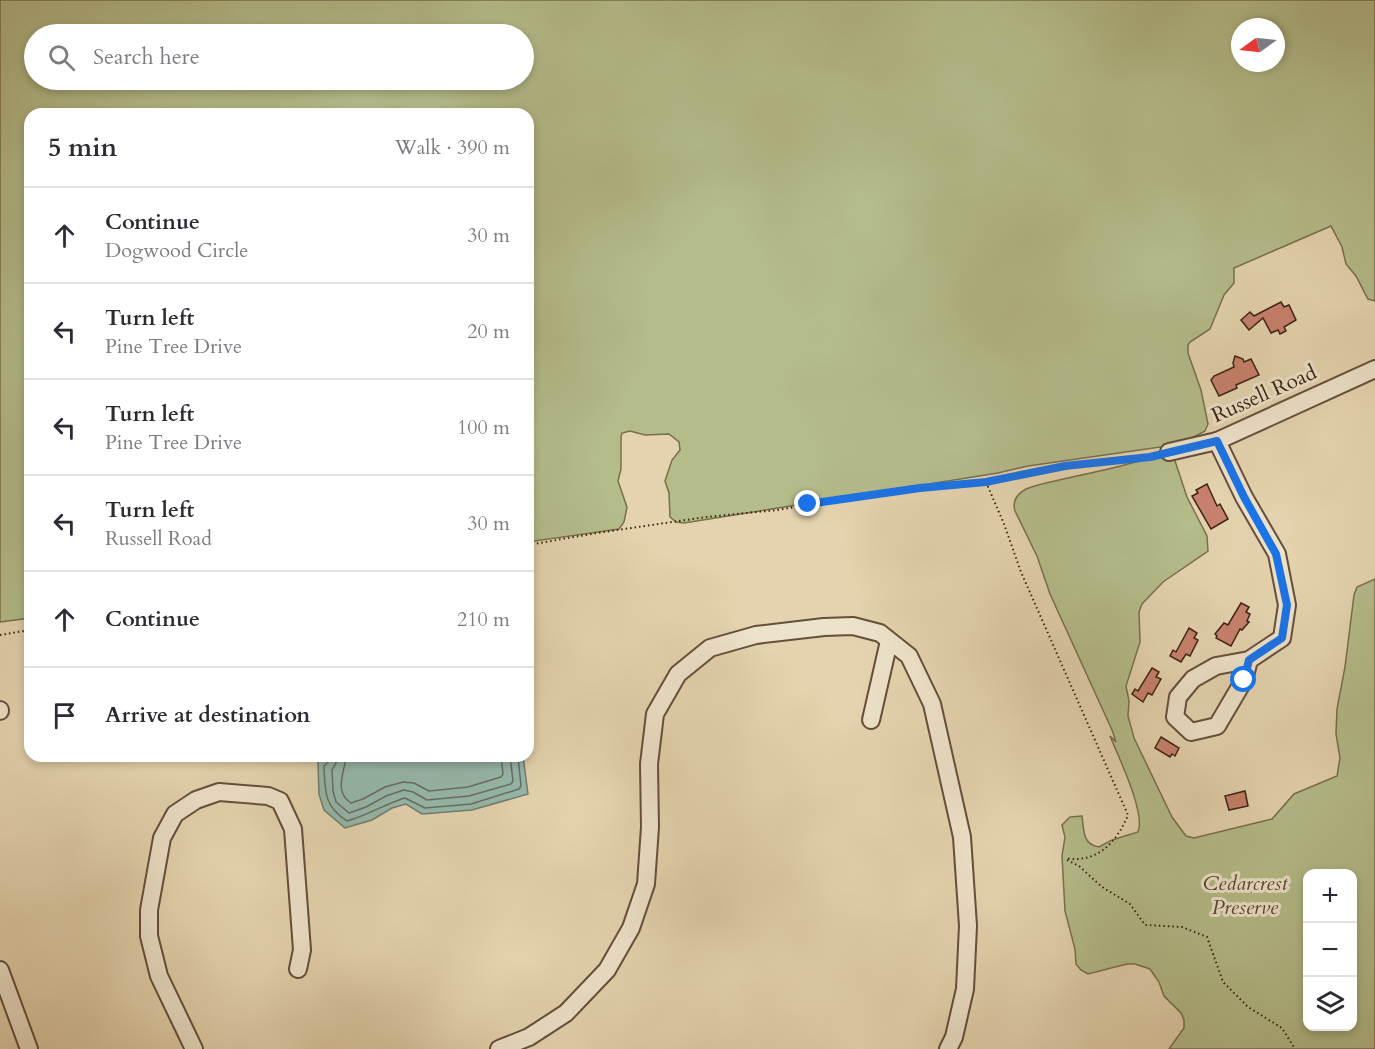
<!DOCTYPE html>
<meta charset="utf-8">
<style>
body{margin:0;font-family:Cardo,serif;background:#f2f2f3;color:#2b2b33}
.controls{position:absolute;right:18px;bottom:18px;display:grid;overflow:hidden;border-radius:12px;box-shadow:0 3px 9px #0003}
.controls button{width:54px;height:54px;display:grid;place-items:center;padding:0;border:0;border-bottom:2px solid #e1e1e2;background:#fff;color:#2b2b33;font:30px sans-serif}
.compass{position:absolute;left:1231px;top:18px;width:54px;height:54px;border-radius:50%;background:#fff;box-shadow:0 3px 9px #0003;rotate:255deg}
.stop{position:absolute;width:18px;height:18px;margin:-14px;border:4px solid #1a73e8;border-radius:50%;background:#fff}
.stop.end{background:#1a73e8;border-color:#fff;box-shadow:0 2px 6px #0008}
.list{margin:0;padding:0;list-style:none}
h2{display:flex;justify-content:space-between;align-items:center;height:78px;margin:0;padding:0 24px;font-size:26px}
h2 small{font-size:20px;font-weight:400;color:#7c7c81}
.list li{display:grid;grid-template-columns:39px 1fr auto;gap:18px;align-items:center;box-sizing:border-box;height:96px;padding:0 24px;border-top:2px solid #e1e1e2}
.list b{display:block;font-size:22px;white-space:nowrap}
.list p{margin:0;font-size:20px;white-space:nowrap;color:#7c7c81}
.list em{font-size:20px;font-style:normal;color:#7c7c81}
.icon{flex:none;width:33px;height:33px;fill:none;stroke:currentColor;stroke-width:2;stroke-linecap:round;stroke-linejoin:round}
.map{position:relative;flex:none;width:1375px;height:1049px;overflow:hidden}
.search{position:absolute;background:#fff;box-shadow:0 3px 9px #0003;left:24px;top:24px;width:510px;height:66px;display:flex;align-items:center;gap:15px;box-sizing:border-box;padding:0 21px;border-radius:33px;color:#7c7c81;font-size:22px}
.panel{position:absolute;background:#fff;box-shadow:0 3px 9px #0003;left:24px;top:108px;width:510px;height:654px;border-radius:18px}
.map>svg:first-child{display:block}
</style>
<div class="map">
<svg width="1375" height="1049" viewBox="0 0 1375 1049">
<rect width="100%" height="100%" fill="#e4d3ae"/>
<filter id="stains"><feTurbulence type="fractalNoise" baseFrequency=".00333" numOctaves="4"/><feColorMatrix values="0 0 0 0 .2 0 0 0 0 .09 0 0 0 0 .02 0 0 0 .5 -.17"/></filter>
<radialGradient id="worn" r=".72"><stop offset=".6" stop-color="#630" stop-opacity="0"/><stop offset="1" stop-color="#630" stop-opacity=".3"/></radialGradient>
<!-- green -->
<g fill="#b4bc8a" stroke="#786f4e" stroke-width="1.5" fill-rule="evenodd">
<path d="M 0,0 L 1375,0 L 1375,301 L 1368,299 L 1356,276 L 1346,264 L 1342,247 L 1331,226 L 1234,268 L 1234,283 L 1224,295 L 1210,329 L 1190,342 L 1188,345 L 1188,353 L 1201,390 L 1208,424 L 1205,431 L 1181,444 L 1028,466 L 998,473 L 684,523 L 676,522 L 670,517 L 669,493 L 665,481 L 672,460 L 680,450 L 679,442 L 669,434 L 645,435 L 630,431 L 622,433 L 621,437 L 621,469 L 618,481 L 627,507 L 624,522 L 619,529 L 528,542 L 528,114 L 30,114 L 30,618 L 0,622 ZM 1240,27 L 1276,27 L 1276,63 L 1240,63 ZM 34,34 L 524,34 L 524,80 L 34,80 Z"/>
<path d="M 1158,455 L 1174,458 L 1187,497 L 1207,536 L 1208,551 L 1163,582 L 1142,604 L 1139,612 L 1140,642 L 1126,686 L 1129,701 L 1128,716 L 1134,738 L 1172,817 L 1186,836 L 1194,838 L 1272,819 L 1294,794 L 1337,776 L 1340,758 L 1336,734 L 1337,709 L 1345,667 L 1354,595 L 1357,587 L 1375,579 L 1375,1049 L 1169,1049 L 1184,1028 L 1184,1020 L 1181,1013 L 1164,996 L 1159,982 L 1150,969 L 1135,964 L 1127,964 L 1088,974 L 1081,970 L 1076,964 L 1075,949 L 1065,911 L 1062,856 L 1065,837 L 1062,825 L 1070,817 L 1082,816 C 1084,830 1082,844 1099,847 L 1112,840 L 1138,832 C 1146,813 1118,756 1110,736 L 1116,742 L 1112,730 L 1050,594 L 1037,556 L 1015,511 C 1012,501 1017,494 1026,489 C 1040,483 1057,481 1072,477 C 1101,471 1130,465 1158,455 ZM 1308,874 L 1352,874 L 1352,1026 L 1308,1026 Z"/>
</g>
<!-- water -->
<polygon fill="#95b8ab" stroke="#717c6e" stroke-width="1.5" points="327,756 523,756 528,794 472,810 422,814 406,804 392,808 372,820 345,828 324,810 319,794 318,762"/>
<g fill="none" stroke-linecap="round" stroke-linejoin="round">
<!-- shore -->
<g stroke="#686d5f" stroke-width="1.5">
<path d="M 329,756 L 329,761 L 324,766 C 325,792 324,806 347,821 C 368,815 385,804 405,798 L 425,808 L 471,804 L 519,789 L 521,786 L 518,756"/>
<polyline points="337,756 336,763 332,770 333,791 336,802 349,813 366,807 386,796 404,790 413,792 427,800 469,796 511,784 513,781 510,756"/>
<path d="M 346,756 C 345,772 333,791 351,803 L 363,799 L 385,787 L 403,782 L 414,783 L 429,791 L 468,787 L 501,777 L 503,774 L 501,756"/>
</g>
</g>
<!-- building -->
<g fill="#c8816d" stroke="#3b2213" stroke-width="1.5">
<polygon points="1281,302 1284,307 1289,305 1296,320 1284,327 1286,331 1280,334 1278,330 1271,333 1263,318 1249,330 1241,320 1250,312 1254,316"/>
<polygon points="1235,356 1243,359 1244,362 1251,359 1259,375 1236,385 1237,388 1219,396 1211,380 1214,376 1234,367 1233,363"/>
<polygon points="1207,484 1217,506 1220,504 1228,519 1211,529 1192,496 1198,493 1196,490"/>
<polygon points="1241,603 1249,607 1246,612 1250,614 1247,621 1249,622 1242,630 1240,629 1231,646 1216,638 1217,636 1215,634 1224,623 1228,625"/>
<polygon points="1189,628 1197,633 1194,638 1198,640 1190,656 1186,654 1181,662 1170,656 1173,650 1176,652"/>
<polygon points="1152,668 1159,672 1156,677 1161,679 1152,695 1148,693 1143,702 1132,694 1135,689 1138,691"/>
<polygon points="1161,737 1179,748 1175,756 1172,754 1170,757 1155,748"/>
<polygon points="1245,791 1248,806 1229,810 1225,796"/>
</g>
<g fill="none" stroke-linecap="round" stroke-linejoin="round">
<defs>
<g id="minor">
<polyline points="1217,441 1244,497 1277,554 1287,605 1282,638 1249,660 1244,680 1217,726 1191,732 1175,717 1178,697 1193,679 1216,666 1249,660"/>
<polyline points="1169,452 1217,441 1375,369"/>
<polyline points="0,711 0,710"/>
<polyline points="871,720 889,641"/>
<polyline points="0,970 29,1049"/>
<polyline points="194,1049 159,976 149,936 149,910 162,838 175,814 196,800 219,792 268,796 280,801 293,829 302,950 298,969"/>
<polyline points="499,1049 529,1037 566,1013 607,970 631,928 646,884 650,827 649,764 655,714 678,674 710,648 756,635 824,627 853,626 880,633 909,656 932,704 962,837 968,926 965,989 954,1037 948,1049"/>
</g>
</defs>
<!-- minor casing -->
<use href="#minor" stroke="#654e3a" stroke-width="20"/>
<!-- path -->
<g stroke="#3b2213" stroke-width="2" stroke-dasharray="1.5 3" stroke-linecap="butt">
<path d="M 986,482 L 1004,524 L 1021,572 L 1128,815 C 1117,842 1097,864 1065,858"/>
<polyline points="528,545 597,533 706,517 777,510 860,496 986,482 1065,466 1157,455"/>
<polyline points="0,635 30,630"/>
<polyline points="1067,860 1079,866 1102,887 1130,904 1145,925 1182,927 1207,937 1223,982 1248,1007 1282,1028 1295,1049"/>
</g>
<!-- minor -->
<use href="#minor" stroke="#ede2ca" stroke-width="16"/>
</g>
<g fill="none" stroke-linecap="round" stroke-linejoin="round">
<!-- route -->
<polyline stroke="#1a73e8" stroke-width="8" points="808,504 920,488 986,482 1065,466 1150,457 1217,441 1244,497 1276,554 1287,605 1282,638 1249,660 1244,680"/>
</g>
<g text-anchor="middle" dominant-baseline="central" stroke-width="6" stroke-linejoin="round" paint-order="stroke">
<!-- street labels -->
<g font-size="21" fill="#3b2213" stroke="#ede2ca">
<text transform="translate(1264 394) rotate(-24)">Russell Road</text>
</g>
<!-- park labels -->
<g font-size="21" font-style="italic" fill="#594831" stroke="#ede2ca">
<text x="1245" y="883">Cedarcrest<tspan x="1245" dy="24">Preserve</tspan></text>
</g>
</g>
<rect width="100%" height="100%" filter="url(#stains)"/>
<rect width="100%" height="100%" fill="url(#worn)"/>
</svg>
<div class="controls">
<button>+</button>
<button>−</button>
<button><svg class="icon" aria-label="layers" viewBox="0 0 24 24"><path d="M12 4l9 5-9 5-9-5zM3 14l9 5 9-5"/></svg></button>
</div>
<svg class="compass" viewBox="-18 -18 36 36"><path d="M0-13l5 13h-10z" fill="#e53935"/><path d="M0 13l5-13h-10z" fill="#7c7c81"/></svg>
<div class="stop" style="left:1244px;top:680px"></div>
<div class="stop end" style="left:808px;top:504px"></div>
<div class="search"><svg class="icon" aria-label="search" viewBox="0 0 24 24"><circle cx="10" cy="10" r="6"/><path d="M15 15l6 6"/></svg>Search here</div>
<section class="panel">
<h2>5 min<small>Walk · 390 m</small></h2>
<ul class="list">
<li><svg class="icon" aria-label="ahead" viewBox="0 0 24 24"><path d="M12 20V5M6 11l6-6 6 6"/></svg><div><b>Continue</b><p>Dogwood Circle</p></div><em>30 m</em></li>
<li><svg class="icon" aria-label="left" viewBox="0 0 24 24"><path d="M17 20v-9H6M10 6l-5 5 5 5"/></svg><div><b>Turn left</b><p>Pine Tree Drive</p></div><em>20 m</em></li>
<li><svg class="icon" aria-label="left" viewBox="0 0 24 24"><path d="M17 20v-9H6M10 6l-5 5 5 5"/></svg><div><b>Turn left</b><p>Pine Tree Drive</p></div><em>100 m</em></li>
<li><svg class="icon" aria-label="left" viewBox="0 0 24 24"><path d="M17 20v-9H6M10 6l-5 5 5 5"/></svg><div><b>Turn left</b><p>Russell Road</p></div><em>30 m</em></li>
<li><svg class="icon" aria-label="ahead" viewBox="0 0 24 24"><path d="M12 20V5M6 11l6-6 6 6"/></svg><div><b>Continue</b></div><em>210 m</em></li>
<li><svg class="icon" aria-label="arrive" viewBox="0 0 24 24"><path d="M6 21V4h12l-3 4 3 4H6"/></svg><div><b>Arrive at destination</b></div></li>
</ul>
</section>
</div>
